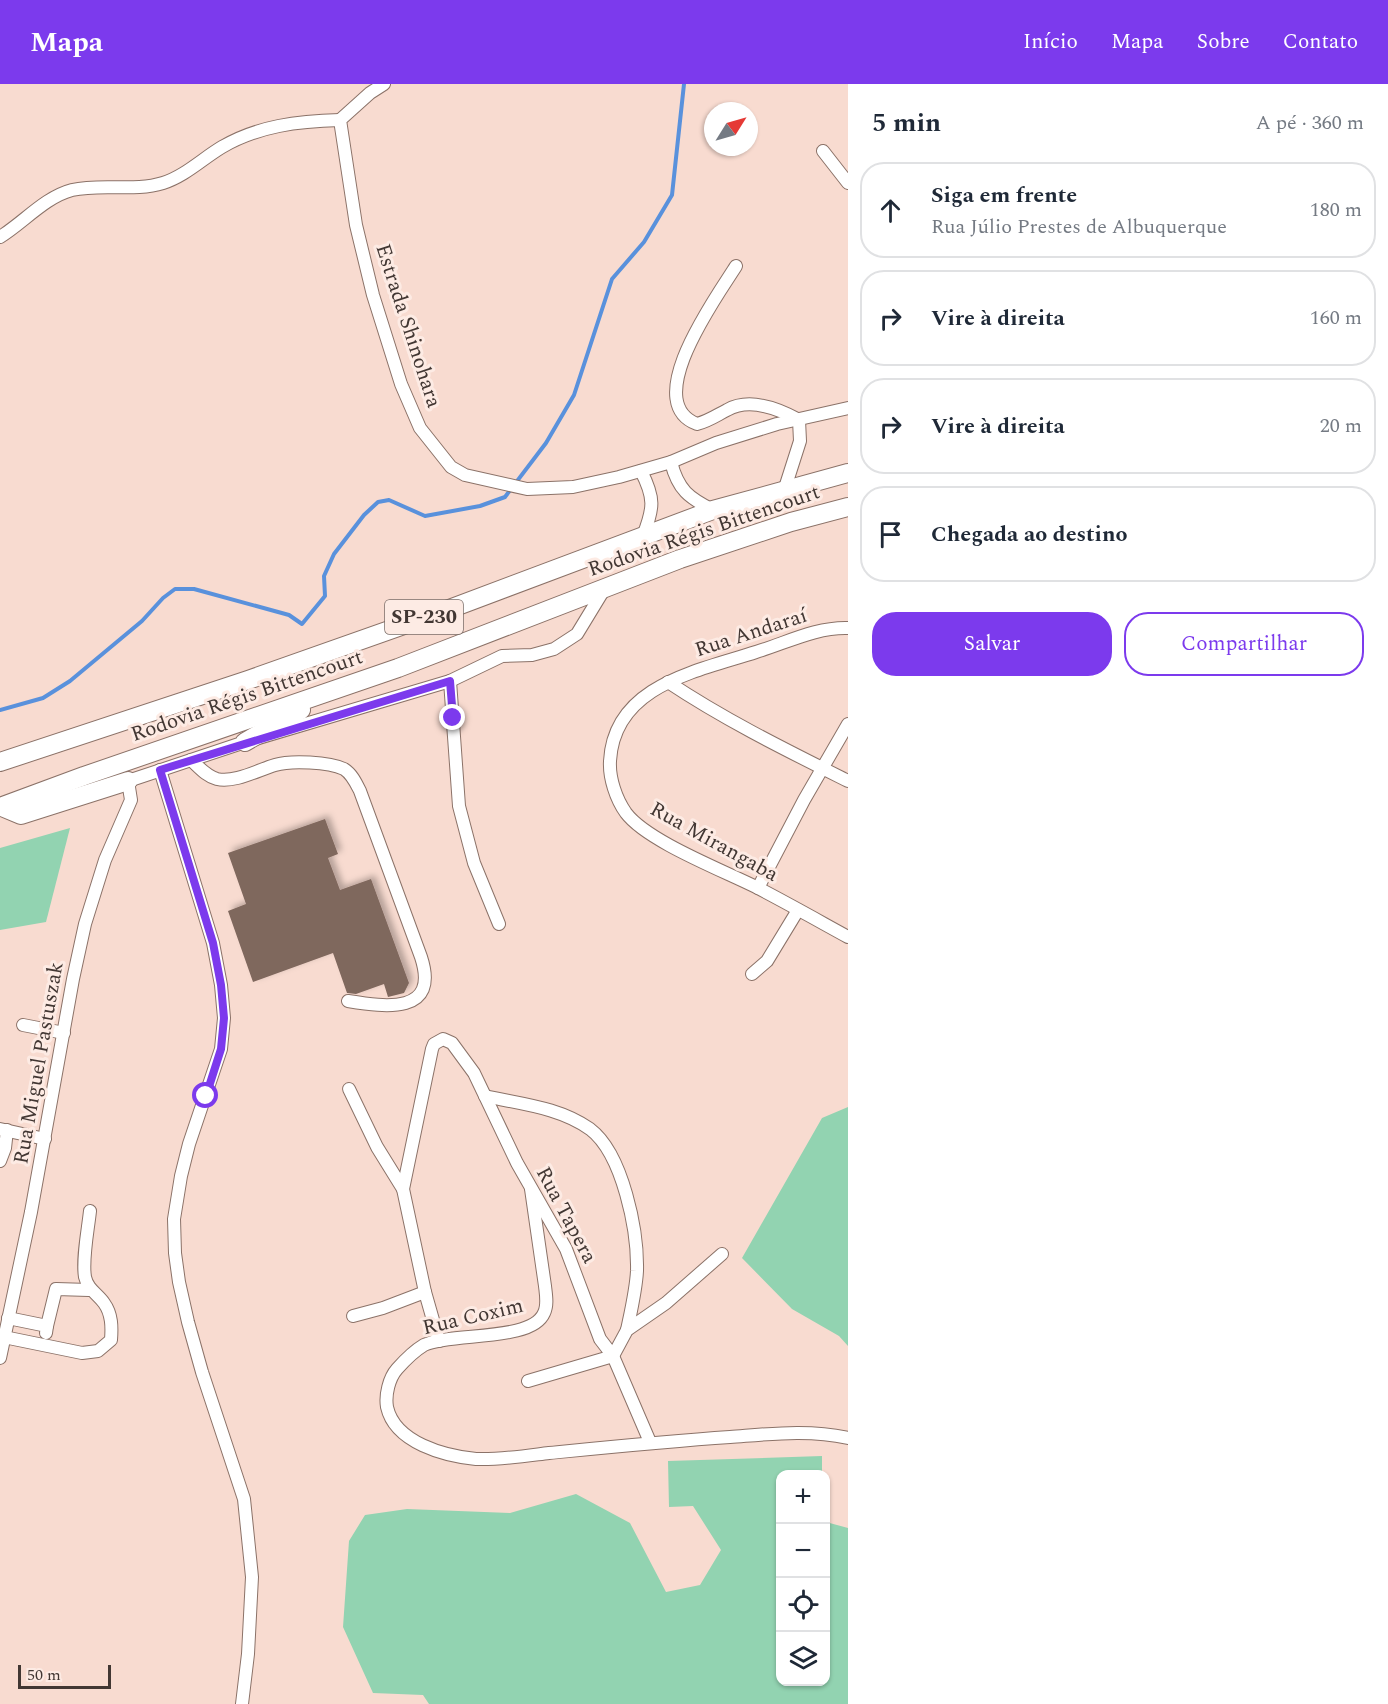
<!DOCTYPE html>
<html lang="pt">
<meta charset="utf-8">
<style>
body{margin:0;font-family:Spectral,serif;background:#f6f6f7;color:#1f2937}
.controls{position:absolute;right:18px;bottom:18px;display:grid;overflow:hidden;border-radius:12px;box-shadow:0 2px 4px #0004}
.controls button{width:54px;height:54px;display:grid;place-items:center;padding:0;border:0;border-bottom:2px solid #e0e1e3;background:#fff;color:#1f2937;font:30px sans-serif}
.compass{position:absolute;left:704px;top:18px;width:54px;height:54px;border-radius:50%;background:#fff;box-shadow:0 2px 4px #0004;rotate:53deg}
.scale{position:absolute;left:18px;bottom:15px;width:93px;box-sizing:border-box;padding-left:6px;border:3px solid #423733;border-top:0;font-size:16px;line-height:21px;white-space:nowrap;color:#423733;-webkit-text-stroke:4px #fdebe4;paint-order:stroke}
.stop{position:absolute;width:18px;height:18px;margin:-14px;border:4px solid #7c3aed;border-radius:50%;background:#fff}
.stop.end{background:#7c3aed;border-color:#fff;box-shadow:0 2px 6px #0008}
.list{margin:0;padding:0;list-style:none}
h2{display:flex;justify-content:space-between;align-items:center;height:78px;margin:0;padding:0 24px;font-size:26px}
h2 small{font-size:20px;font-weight:400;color:#747a83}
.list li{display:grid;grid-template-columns:39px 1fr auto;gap:18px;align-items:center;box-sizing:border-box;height:96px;margin:0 12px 12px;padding:0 12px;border:2px solid #e0e1e3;border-radius:24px}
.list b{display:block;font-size:22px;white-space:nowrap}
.list p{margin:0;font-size:20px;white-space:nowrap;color:#747a83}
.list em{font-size:20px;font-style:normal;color:#747a83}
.actions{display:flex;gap:12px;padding:18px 24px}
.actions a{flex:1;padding:14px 0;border:2px solid #7c3aed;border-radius:24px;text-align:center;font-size:21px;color:#7c3aed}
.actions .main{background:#7c3aed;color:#fff}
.icon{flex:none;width:33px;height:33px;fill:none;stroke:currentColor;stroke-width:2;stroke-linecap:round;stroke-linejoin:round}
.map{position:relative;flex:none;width:848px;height:1620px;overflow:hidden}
header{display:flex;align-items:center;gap:36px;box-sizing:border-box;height:84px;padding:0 30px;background:#7c3aed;color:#fff}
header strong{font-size:28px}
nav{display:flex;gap:33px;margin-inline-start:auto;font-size:21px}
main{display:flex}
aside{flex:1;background:#fff}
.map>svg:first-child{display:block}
</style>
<header>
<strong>Mapa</strong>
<nav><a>Início</a><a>Mapa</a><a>Sobre</a><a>Contato</a></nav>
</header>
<main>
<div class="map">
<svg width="848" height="1620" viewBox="0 0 848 1620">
<defs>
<filter id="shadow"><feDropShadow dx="4" dy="-4" stdDeviation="3" flood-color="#0004"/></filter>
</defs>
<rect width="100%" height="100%" fill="#f8dbd0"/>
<!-- green -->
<g fill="#92d3b1">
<polygon points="70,744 46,838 0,846 0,764"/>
<polygon points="848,1023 848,1262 839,1252 792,1225 742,1174 822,1034"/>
<polygon points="822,1372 822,1390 780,1390 780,1598 826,1598 826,1438 848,1444 848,1620 429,1620 423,1611 373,1609 343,1543 349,1457 365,1431 407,1425 510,1429 576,1410 630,1439 666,1508 700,1501 721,1466 693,1422 669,1423 668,1377"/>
</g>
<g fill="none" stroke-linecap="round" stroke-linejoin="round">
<!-- stream -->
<polyline stroke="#5991dc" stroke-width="4" points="0,626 43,614 70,597 142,537 163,514 175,505 194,505 289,531 302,540 325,512 324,492 334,470 364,431 378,418 389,416 425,432 480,422 505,413 546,359 574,311 612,195 644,158 672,111 684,0"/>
</g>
<!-- building -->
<polygon fill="#7f675d" filter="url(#shadow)" points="325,735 338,770 328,774 340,806 371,795 409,899 404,909 388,913 384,900 356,910 347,909 333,869 253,898 228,827 246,820 228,769"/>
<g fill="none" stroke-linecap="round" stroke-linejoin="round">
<defs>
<g id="minor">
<polyline points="384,0 370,9 340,36 356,141 373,211 401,300 420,344 451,383 465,391 527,405 573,403 619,393 671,378 716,359 777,340 848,324"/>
<polyline points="823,67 848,99"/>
<path d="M 0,153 C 23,139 45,113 72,106 C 102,99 134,108 163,99 C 185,92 202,75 222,63 C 258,42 298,37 340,36"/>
<path d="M 736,182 C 718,211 639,318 697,340 C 709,337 717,331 727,326 C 750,313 779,325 799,336 L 800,357 L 784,407"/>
<path d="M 671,378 C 678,406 689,414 713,426"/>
<path d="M 641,387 C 655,414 654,424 643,452"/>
<path d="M 848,544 C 816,543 786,559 756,568 C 698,587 614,601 610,677 C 609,694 616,715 626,729 C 647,757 722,786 756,803 C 787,819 817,836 848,853"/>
<polyline points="450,597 459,722 474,779 499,840"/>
<path d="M 668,598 C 725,636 786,666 848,697"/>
<path d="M 191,676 C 199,683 206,692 217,695 C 235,699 258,686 275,681 C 291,676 329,678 344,685 C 352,690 356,699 360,707 L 421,873 C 440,931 385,923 348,917"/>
<polyline points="160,686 213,859 221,901 224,934 221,965 189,1060 181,1092 174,1135 175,1169 179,1198 188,1238 202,1288 244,1415 252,1493 248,1570 242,1620"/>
<polyline points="758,804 804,716 848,640"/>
<polyline points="752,890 767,877 798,826"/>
<polyline points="23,941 64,949"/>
<polyline points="349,1005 377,1063 403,1105"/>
<path d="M 485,1012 C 520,1020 559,1023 590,1045 C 623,1070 638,1147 637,1187 C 636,1206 631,1227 627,1246"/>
<polyline points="0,1045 45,1055"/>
<polyline points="0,1077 5,1064 7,1046"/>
<path d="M 531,1105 L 545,1202 C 546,1211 548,1221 544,1229 C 532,1258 451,1248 424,1261 C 414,1267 405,1276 397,1285 C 389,1294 385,1311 387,1323 C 395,1359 445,1372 476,1375 C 500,1376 525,1372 549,1369 C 610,1363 670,1357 730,1353 C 770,1350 809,1345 848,1354"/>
<polyline points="353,1232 383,1224 425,1208"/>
<polyline points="8,1234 47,1242 46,1249"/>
<polyline points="47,1242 56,1205 89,1206"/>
<path d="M 4,1253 L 82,1269 L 98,1267 L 111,1256 C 112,1243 112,1230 104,1219 C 97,1209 88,1206 85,1193 C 82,1175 88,1146 90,1127"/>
<polyline points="439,1257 425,1208 403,1105 432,965 434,960 443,955 452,959 474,989 517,1079 566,1165 600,1255 613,1272 650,1358"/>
<polyline points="0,1274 31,1128 73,895 85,840 105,776 131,716 128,697 245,658 450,597 502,572 532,571 554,565 577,550 605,504"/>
<polyline points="528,1297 613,1272 627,1246 666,1219 722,1170"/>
</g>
<g id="highway">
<polyline points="245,658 301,626"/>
<polyline points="0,678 248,596 452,524 713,426 848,389"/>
<polyline points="0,723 84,692 398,584 680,475 791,438 848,423"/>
<polyline points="2,723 21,731 128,697"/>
</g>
</defs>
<!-- minor casing -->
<use href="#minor" stroke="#8b7268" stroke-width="14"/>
<!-- highway casing -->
<use href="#highway" stroke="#8b7268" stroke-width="20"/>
<!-- minor -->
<use href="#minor" stroke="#fff" stroke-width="12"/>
<!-- highway -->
<use href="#highway" stroke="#fff" stroke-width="18"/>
</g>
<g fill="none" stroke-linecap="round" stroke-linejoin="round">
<!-- route -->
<polyline stroke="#7c3aed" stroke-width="8" points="206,1012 221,965 224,934 221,901 213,859 160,686 450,597 453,634"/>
</g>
<g text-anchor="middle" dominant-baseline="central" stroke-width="6" stroke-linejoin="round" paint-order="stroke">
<!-- shield labels -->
<rect fill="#fdebe4" stroke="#7a6d68" stroke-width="1.5" x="385" y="516" width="78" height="34" rx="4.5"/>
<g font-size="20" font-weight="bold" fill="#423733">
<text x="424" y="533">SP-230</text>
</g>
<!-- street labels -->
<g font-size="21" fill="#423733" stroke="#fdebe4">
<text transform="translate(408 242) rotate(72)">Estrada Shinohara</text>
<text transform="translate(704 447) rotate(-19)">Rodovia Régis Bittencourt</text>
<text transform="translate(751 549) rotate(-18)">Rua Andaraí</text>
<text transform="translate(247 612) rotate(-19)">Rodovia Régis Bittencourt</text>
<text transform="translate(714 758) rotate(29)">Rua Mirangaba</text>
<text transform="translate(39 979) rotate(-80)">Rua Miguel Pastuszak</text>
<text transform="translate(566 1131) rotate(62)">Rua Tapera</text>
<text transform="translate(473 1233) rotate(-13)">Rua Coxim</text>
</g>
</g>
</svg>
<div class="controls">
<button>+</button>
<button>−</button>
<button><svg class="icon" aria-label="locate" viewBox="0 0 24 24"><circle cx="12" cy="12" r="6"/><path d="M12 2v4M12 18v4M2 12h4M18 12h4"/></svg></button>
<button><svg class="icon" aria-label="layers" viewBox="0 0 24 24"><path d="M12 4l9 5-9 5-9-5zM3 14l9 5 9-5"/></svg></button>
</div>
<svg class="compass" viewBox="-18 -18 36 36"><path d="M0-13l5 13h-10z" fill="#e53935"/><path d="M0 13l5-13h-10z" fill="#747a83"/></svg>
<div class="scale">50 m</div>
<div class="stop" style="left:206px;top:1012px"></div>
<div class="stop end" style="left:453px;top:634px"></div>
</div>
<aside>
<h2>5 min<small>A pé · 360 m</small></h2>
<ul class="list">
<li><svg class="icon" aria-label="ahead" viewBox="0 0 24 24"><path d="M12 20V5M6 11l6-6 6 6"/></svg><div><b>Siga em frente</b><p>Rua Júlio Prestes de Albuquerque</p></div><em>180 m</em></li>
<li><svg class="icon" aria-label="right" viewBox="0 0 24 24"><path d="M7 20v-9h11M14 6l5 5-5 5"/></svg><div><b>Vire à direita</b></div><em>160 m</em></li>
<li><svg class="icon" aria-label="right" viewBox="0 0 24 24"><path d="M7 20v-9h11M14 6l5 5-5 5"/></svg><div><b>Vire à direita</b></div><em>20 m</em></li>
<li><svg class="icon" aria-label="arrive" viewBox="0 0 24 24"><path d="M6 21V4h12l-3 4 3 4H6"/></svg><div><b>Chegada ao destino</b></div></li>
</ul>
<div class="actions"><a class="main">Salvar</a><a>Compartilhar</a></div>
</aside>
</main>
